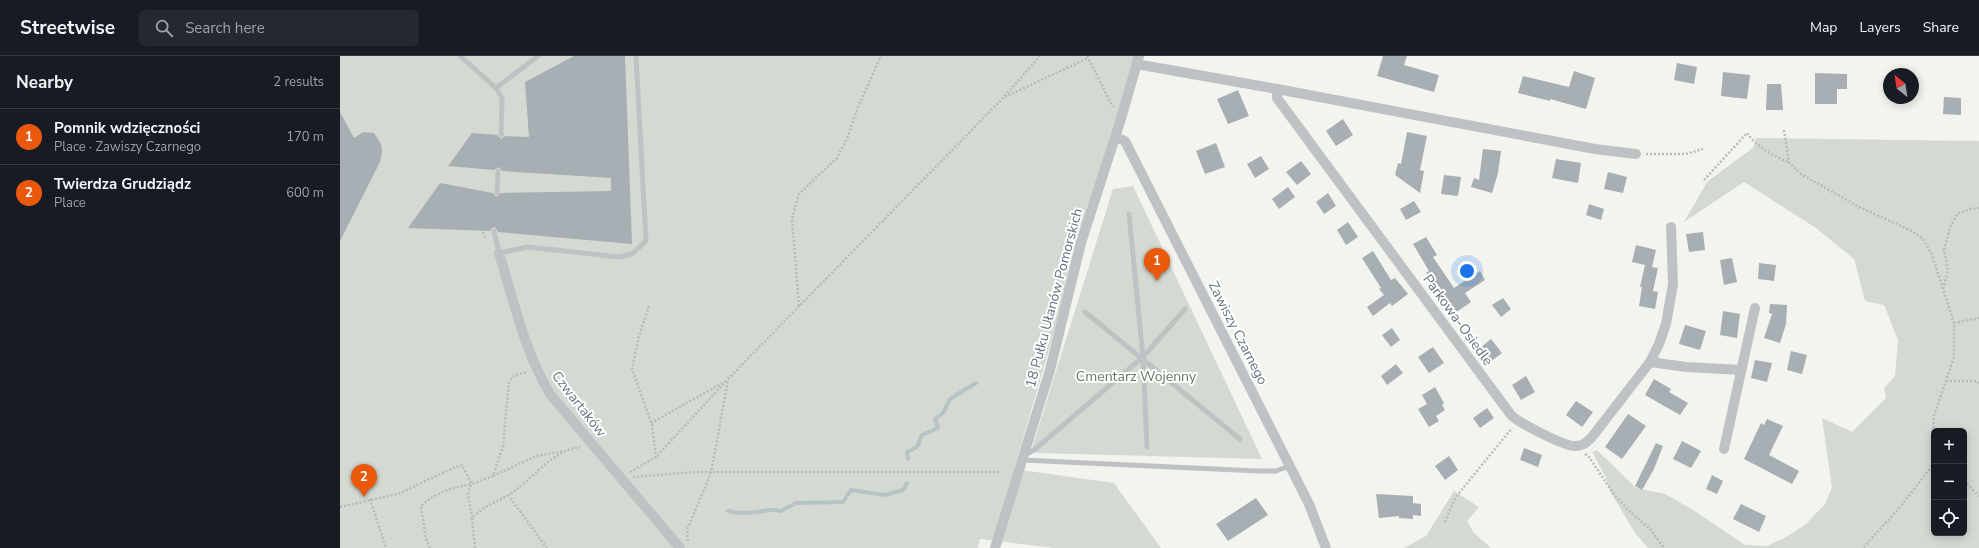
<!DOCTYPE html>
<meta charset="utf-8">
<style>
body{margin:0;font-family:"Nunito Sans",sans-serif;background:#242831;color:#f1f3f6}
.controls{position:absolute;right:12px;bottom:12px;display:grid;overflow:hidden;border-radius:6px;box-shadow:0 2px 10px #0003}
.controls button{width:36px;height:36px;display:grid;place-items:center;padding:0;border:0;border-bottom:1px solid #363941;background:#171b24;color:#f1f3f6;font:20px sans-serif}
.compass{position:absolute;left:1543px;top:12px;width:36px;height:36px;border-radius:50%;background:#171b24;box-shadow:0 2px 10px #0003;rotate:330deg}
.you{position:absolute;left:1127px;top:215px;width:14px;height:14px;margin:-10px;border:3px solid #fff;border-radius:50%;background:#1a73e8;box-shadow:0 0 0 6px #1a73e833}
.badge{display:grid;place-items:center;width:26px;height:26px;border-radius:50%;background:#ea580c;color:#fff;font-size:13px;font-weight:700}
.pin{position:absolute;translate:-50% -33px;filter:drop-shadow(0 1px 2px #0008)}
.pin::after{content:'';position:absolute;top:21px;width:14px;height:12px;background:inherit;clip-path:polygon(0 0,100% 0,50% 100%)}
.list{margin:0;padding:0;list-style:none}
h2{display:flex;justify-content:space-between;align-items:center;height:52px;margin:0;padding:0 16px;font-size:17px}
h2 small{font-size:13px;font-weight:400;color:#9ea1a6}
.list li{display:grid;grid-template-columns:26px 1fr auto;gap:12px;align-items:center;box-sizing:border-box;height:56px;padding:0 16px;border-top:1px solid #363941}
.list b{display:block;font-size:15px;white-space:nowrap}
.list p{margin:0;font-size:13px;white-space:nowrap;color:#9ea1a6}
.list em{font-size:13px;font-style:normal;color:#9ea1a6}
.icon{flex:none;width:22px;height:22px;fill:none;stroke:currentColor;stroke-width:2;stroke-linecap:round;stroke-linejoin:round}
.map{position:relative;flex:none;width:1639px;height:492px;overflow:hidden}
header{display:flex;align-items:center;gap:24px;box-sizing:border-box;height:56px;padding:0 20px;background:#171b24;border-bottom:1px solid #363941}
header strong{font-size:19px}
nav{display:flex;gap:22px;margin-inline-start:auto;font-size:14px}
.search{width:280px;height:36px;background:#242831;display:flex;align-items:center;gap:10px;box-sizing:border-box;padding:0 14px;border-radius:6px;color:#9ea1a6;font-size:15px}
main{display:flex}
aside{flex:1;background:#171b24}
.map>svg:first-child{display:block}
</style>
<header>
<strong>Streetwise</strong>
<div class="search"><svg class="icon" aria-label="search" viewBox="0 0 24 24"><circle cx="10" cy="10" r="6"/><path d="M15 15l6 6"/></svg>Search here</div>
<nav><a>Map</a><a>Layers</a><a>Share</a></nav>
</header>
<main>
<aside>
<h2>Nearby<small>2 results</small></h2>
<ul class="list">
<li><span class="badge">1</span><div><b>Pomnik wdzięczności</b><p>Place · Zawiszy Czarnego</p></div><em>170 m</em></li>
<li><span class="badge">2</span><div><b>Twierdza Grudziądz</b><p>Place</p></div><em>600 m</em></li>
</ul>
</aside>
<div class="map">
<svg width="1639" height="492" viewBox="0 0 1639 492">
<rect width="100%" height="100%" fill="#f4f4ef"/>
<!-- green -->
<g fill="#d4dad1" fill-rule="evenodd">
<polygon points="0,0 795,0 674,413 774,427 821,492 714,492 640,483 638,492 0,492"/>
<path d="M 1416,82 L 1639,85 L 1639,492 L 1308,492 L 1295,477 L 1270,435 L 1266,422 L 1252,396 L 1257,394 L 1296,432 L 1325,438 L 1353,454 L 1405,489 L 1427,490 L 1448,480 L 1466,468 L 1485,448 L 1492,432 L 1482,362 L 1512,376 L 1546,342 L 1544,332 L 1555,320 L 1558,284 L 1544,249 L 1525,245 L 1514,203 L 1476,172 L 1404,126 L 1344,166 L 1367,126 L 1414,91 ZM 1594,375 L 1624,375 L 1624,477 L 1594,477 Z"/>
<polygon points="793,130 922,403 696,397 692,392 773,133"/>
<polygon points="1114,435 1139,451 1127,465 1134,477 1151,492 1064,492 1086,480"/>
</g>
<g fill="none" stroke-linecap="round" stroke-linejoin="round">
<!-- stream -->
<g stroke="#b7c3c7" stroke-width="4">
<polyline points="568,403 567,396 577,391 582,379 598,372 595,363 603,357 610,343 636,327"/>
<path d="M 388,455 C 397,457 406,458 416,456 C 429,455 426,452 441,455 L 456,447 L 503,446 L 511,434 L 545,439 L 563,434 L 567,427"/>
</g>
</g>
<!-- building -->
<g fill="#a7afb4">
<polygon points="234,0 285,0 292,188 158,176 155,171 152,172 150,175 68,172 100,127 153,137 156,141 161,137 271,135 271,122 162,115 159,111 154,114 108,110 132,77 157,79 161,83 165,80 189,81 185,26"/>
<polygon points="1043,0 1067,0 1064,9 1099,19 1094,36 1037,20"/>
<polygon points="1337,7 1357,11 1354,28 1334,24"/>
<polygon points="1234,15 1255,22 1246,53 1210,43 1210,45 1178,37 1183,20 1229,31"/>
<polygon points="1383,16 1410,19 1407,43 1381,40"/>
<polygon points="1475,17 1507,18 1507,33 1497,33 1497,48 1475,48"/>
<polygon points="1427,28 1441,28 1443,54 1426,54"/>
<polygon points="898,34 909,60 888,68 877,43"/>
<polygon points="1604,41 1621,42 1621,59 1603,58"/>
<polygon points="0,56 14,82 23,76 34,77 41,88 42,96 40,106 0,185"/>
<polygon points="1003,63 1013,79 996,90 986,75"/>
<polygon points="1067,76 1087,80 1080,114 1084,115 1080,137 1055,119 1058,107 1061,108"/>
<polygon points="876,87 885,111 865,118 856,95"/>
<polygon points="1143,93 1161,95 1158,117 1152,137 1131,131 1134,122 1139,124"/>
<polygon points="921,100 929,113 915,122 907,108"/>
<polygon points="1216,103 1241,107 1238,127 1212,122"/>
<polygon points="961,105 971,118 957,129 946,116"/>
<polygon points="1268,116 1287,121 1283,137 1264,133"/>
<polygon points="1104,119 1121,121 1118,140 1101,138"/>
<polygon points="948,131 955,141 939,153 932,143"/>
<polygon points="988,137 996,150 984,158 976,146"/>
<polygon points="1074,145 1081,156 1066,164 1060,153"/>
<polygon points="1249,148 1264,153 1261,164 1246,159"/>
<polygon points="1008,166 1018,181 1006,189 997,174"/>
<polygon points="1363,176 1365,194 1349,196 1346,178"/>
<polygon points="1086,181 1097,199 1093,201 1114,232 1140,215 1145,224 1125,237 1131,246 1115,257 1097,228 1095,230 1086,217 1089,215 1073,188"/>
<polygon points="1296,189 1316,194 1312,211 1318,212 1313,235 1318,236 1315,253 1299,250 1302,231 1300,231 1305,209 1292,206"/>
<polygon points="1033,195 1051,224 1055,222 1068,238 1052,250 1050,247 1033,260 1027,251 1044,239 1039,233 1041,232 1022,202"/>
<polygon points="1392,202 1397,226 1384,229 1380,204"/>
<polygon points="1419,207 1436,209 1434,225 1418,223"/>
<polygon points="1163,242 1171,253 1161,261 1152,249"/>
<polygon points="1430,248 1447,249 1446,268 1440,287 1424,282 1432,258 1429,257"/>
<polygon points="1383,255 1400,258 1397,282 1380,279"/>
<polygon points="1345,269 1366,275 1360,294 1339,288"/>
<polygon points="1052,272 1060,284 1051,291 1042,279"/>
<polygon points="1151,283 1162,297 1150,306 1139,293"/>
<polygon points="1093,291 1104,307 1089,317 1078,301"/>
<polygon points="1451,295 1467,299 1462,318 1447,314"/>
<polygon points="1415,304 1432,307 1427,326 1411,322"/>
<polygon points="1056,308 1063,317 1047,329 1041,320"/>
<polygon points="1186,320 1195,336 1181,344 1172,329"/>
<polygon points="1314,323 1331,333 1329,336 1348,347 1340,359 1305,339"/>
<polygon points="1095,331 1104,347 1102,349 1105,354 1096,360 1099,365 1089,371 1078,353 1087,348 1082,339"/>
<polygon points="1236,345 1253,356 1242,371 1226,359"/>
<polygon points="1147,352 1154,362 1140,372 1133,362"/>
<polygon points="1288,358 1306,370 1282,403 1265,391"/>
<polygon points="1427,363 1443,370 1429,399 1459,415 1452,428 1404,403 1421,367 1424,369"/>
<polygon points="1342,385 1361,395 1351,412 1333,403"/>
<polygon points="1316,387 1323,390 1314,413 1302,434 1295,430"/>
<polygon points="1184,392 1202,399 1198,411 1180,404"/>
<polygon points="1109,400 1118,414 1105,424 1095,410"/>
<polygon points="1372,419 1383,425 1377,438 1366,433"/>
<polygon points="1036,438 1073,440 1073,447 1081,448 1081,460 1073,459 1073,463 1059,462 1059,460 1039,462"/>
<polygon points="916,442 928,459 888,485 876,468"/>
<polygon points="1401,448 1426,460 1419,476 1393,463"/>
</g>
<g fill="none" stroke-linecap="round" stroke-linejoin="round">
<!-- path -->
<g stroke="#b8babc" stroke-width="2.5" stroke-dasharray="2 2" stroke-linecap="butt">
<polyline points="747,0 773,51"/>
<polyline points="665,41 748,2"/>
<polyline points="1444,74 1449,106 1461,118 1519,151 1570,174 1583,183 1592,199 1614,267 1614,301 1594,360 1592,410 1560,451 1523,492"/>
<polyline points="1306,98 1346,98 1363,93"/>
<path d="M 1364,124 L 1407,77 C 1416,90 1434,101 1449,106"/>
<polyline points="143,176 146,183"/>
<polyline points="1603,233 1608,214 1604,194 1610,171 1618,157 1631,153 1639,152"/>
<polyline points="309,250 299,280 292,313 312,369 316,401"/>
<polyline points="459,250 452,163 459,138 497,102 508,80 518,51 541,0"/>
<polyline points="1614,267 1639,262"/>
<polyline points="1606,325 1637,325 1639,328"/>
<polyline points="311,367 386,325"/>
<polyline points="1245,398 1249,401 1273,437 1287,453 1311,474 1324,492"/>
<polyline points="290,416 316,401 388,323 663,42 700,0"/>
<polyline points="153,420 196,400 224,395"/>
<polyline points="293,421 355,416 661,416"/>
<polyline points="1624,425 1639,440"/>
<polyline points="131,429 128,438 132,462"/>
<polyline points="168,439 207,492"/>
<polyline points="30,443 46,492"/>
<polyline points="0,451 58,438 113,412 122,409 132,428 153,420 163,390 169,326 175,319 187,316"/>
<polyline points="1105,466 1115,442 1172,372"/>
<polyline points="348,485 347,474 371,417 388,324"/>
<path d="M 90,492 L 86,483 L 81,450 C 96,436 112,432 132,428"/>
<path d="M 135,492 L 132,462 C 145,449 154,447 169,439 C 192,424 212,394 240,391"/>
</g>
<!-- service -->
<g stroke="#bec2c5" stroke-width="5">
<polyline points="120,0 156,32 162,42 161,79"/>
<polyline points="156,32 198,0"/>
<polyline points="157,137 158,115"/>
<polyline points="789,158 803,301 807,391"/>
<polyline points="154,175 159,197 188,191 279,201 292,198 306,185 296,0"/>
<polyline points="745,256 900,383"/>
<polyline points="685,399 694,394 803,301 845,253"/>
<polyline points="682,404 918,415 936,415 949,410"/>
</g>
<!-- minor -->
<g stroke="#bec2c5" stroke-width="10">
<path d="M 796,8 L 937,33 L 937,42 L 1171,359 C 1179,367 1225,391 1236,390 C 1243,390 1247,386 1252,381 L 1310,306 L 1319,288 L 1326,268 L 1333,228 L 1331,171"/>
<polyline points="937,33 1255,93 1296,98"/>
<polyline points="776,81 785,85 969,448 986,492"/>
<path d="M 159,197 C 174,246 184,294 210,338 L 340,492"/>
<polyline points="1310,306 1346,311 1401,314"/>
<polyline points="1384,393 1415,252"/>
<polyline points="655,492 710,314 741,187 780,66 799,0"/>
</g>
</g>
<g text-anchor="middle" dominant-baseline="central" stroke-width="4" stroke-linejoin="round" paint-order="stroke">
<!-- street labels -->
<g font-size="14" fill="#637380" stroke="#fff">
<text transform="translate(714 242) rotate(-75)">18 Pułku Ułanów Pomorskich</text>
<text transform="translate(1118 264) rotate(54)">Parkowa-Osiedle</text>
<text transform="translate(898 277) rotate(63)">Zawiszy Czarnego</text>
<text transform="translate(239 348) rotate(52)">Czwartaków</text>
</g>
<!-- park labels -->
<g font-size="14" fill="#667762" stroke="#fff">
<text x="796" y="320">Cmentarz Wojenny</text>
</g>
</g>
</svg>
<div class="controls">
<button>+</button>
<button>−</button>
<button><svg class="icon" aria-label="locate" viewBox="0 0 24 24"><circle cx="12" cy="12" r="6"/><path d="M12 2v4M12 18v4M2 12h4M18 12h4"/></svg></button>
</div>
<svg class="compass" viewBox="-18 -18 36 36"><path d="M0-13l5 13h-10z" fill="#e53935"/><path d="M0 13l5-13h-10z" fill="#9ea1a6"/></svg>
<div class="you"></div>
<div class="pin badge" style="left:817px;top:225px">1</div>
<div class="pin badge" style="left:24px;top:441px">2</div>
</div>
</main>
